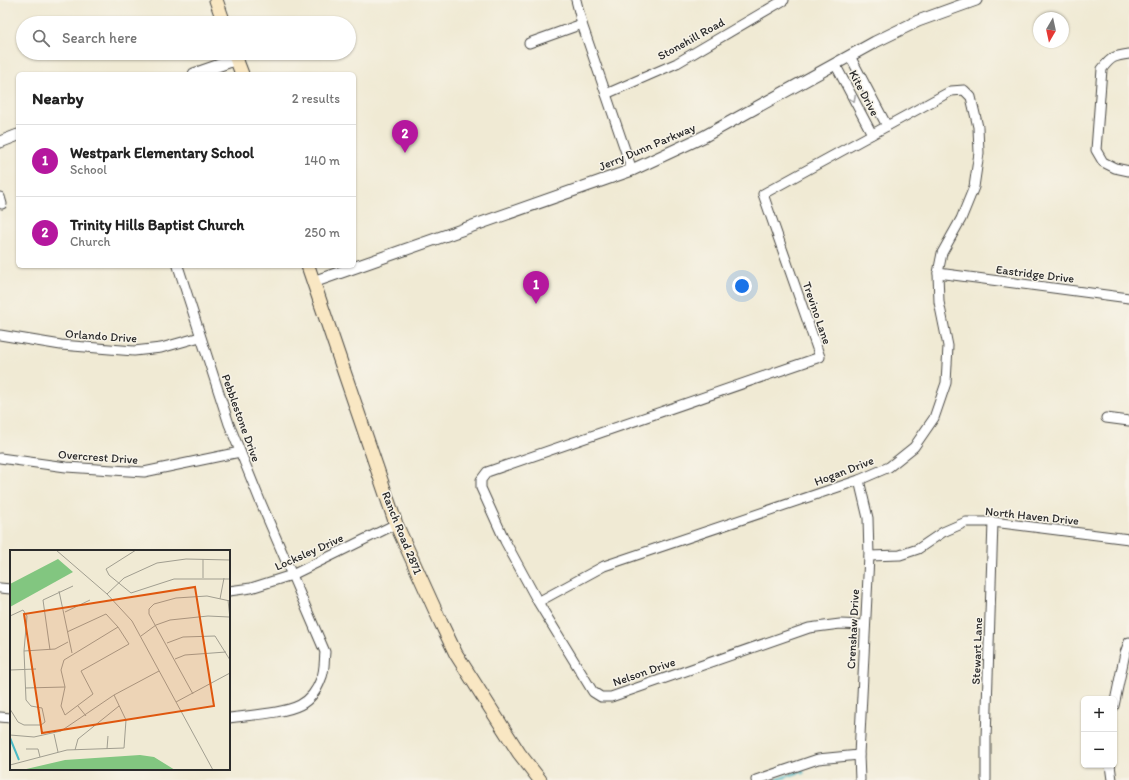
<!DOCTYPE html>
<meta charset="utf-8">
<style>
body{margin:0;font-family:Itim,sans-serif;background:#f6f6f6;color:#222}
.controls{position:absolute;right:12px;bottom:12px;display:grid;overflow:hidden;border-radius:6px;box-shadow:0 1px 3px #0004}
.controls button{width:36px;height:36px;display:grid;place-items:center;padding:0;border:0;border-bottom:1px solid #e0e0e0;background:#fff;color:#222;font:20px sans-serif}
.compass{position:absolute;left:1033px;top:12px;width:36px;height:36px;border-radius:50%;background:#fff;box-shadow:0 1px 3px #0004;rotate:189deg}
.you{position:absolute;left:742px;top:286px;width:14px;height:14px;margin:-10px;border:3px solid #fff;border-radius:50%;background:#1a73e8;box-shadow:0 0 0 6px #1a73e833}
.badge{display:grid;place-items:center;width:26px;height:26px;border-radius:50%;background:#b5179e;color:#fff;font-size:13px;font-weight:700}
.pin{position:absolute;translate:-50% -33px;filter:drop-shadow(0 1px 2px #0008)}
.pin::after{content:'';position:absolute;top:21px;width:14px;height:12px;background:inherit;clip-path:polygon(0 0,100% 0,50% 100%)}
.list{margin:0;padding:0;list-style:none}
h2{display:flex;justify-content:space-between;align-items:center;height:52px;margin:0;padding:0 16px;font-size:17px}
h2 small{font-size:13px;font-weight:400;color:#767676}
.list li{display:grid;grid-template-columns:26px 1fr auto;gap:12px;align-items:center;box-sizing:border-box;height:72px;padding:0 16px;border-top:1px solid #e0e0e0}
.list b{display:block;font-size:15px;white-space:nowrap}
.list p{margin:0;font-size:13px;white-space:nowrap;color:#767676}
.list em{font-size:13px;font-style:normal;color:#767676}
.icon{flex:none;width:22px;height:22px;fill:none;stroke:currentColor;stroke-width:2;stroke-linecap:round;stroke-linejoin:round}
.map{position:relative;flex:none;width:1129px;height:780px;overflow:hidden}
.search{position:absolute;background:#fff;box-shadow:0 1px 3px #0004;left:16px;top:16px;width:340px;height:44px;display:flex;align-items:center;gap:10px;box-sizing:border-box;padding:0 14px;border-radius:22px;color:#767676;font-size:15px}
.panel{position:absolute;background:#fff;box-shadow:0 1px 3px #0004;left:16px;top:72px;width:340px;height:196px;border-radius:6px}
.map>svg:first-child{display:block}
</style>
<div class="map">
<svg width="1129" height="780" viewBox="0 0 1129 780">
<rect width="100%" height="100%" fill="#f7f3e8"/>
<filter id="ink" filterUnits="userSpaceOnUse"><feTurbulence type="fractalNoise" baseFrequency=".025" numOctaves="2"/><feDisplacementMap in="SourceGraphic" scale="8" xChannelSelector="R" yChannelSelector="G"/><feConvolveMatrix kernelMatrix="1 2 1 2 8 2 1 2 1" color-interpolation-filters="sRGB"/></filter>
<filter id="wash" filterUnits="userSpaceOnUse"><feTurbulence type="fractalNoise" baseFrequency=".012" numOctaves="4" result="noise"/><feDisplacementMap in="SourceGraphic" scale="16" xChannelSelector="R" yChannelSelector="G"/><feGaussianBlur stdDeviation="0.9" result="paint"/><feColorMatrix in="noise" values="0 0 0 0 0 0 0 0 0 0 0 0 0 0 0 0 0 1.4 0 .05"/><feComposite in="paint" operator="in"/></filter>
<g filter="url(#wash)">
<rect width="100%" height="100%" fill="#f0ead4"/>
<g fill="none" stroke-linecap="round" stroke-linejoin="round">
<!-- stream -->
<polyline stroke="#4bb9c5" stroke-width="3" points="776,780 802,771 803,773"/>
</g>
</g>
<g filter="url(#ink)">
<g fill="none" stroke-linecap="round" stroke-linejoin="round">
<defs>
<g id="minor">
<polyline points="576,0 582,24 632,170"/>
<polyline points="529,43 582,24"/>
<path d="M 1129,54 C 1114,56 1111,57 1102,69 L 1096,150 L 1103,162 L 1115,168 L 1129,171"/>
<polyline points="850,56 887,126"/>
<polyline points="835,64 872,134"/>
<polyline points="606,94 677,63 784,0"/>
<polyline points="0,197 2,204"/>
<path d="M 178,266 L 229,424 L 261,503 L 325,652 C 324,660 325,671 321,679 C 317,690 310,700 300,705 C 282,714 249,715 229,718"/>
<polyline points="938,273 1129,298"/>
<polyline points="0,335 61,345 134,351 161,348 200,337"/>
<polyline points="1106,418 1129,421"/>
<polyline points="0,458 66,467 144,472 240,452"/>
<polyline points="859,480 868,518 869,556 859,755 860,780"/>
<polyline points="869,556 900,555 918,549 943,532 966,522 993,522 1129,539"/>
<polyline points="0,588 11,589"/>
<polyline points="229,591 251,588 292,575 396,524"/>
<polyline points="538,602 604,566 859,480 889,467 914,447 934,418 946,383 948,346 939,302 938,273 942,253 961,219 974,187 979,153 978,127 971,97 964,90 951,91 763,194 820,357 487,472 481,480 481,488 505,541 538,602 593,692 601,697 611,697 809,628 840,624 865,625"/>
<polyline points="1114,706 1125,653 1129,642"/>
<polyline points="0,717 11,718"/>
<polyline points="1110,765 1112,780"/>
<polyline points="756,780 818,759 859,755"/>
<polyline points="986,780 986,738 993,522"/>
</g>
<g id="tertiary">
<polyline points="194,74 237,59"/>
<polyline points="0,142 18,135"/>
<polyline points="313,282 632,170 703,137 875,42 918,21 976,0"/>
</g>
<g id="secondary">
<polyline points="216,0 224,23"/>
<polyline points="234,53 242,74"/>
<polyline points="308,266 396,524 441,623 456,654 503,728 519,753 540,780"/>
</g>
</defs>
<!-- minor casing -->
<use href="#minor" stroke="#494844" stroke-width="11"/>
<!-- tertiary casing -->
<use href="#tertiary" stroke="#494844" stroke-width="13"/>
<!-- secondary casing -->
<use href="#secondary" stroke="#494844" stroke-width="15"/>
<!-- minor -->
<use href="#minor" stroke="#fff" stroke-width="9"/>
<!-- tertiary -->
<use href="#tertiary" stroke="#fff" stroke-width="11"/>
<!-- secondary -->
<use href="#secondary" stroke="#f9e7c3" stroke-width="13"/>
</g>
<!-- one-way arrows -->
<defs><path id="oneway-chevron" d="M-2-3.5L2.5 0L-2 3.5" fill="none" stroke-width="1.6" stroke-linecap="round" stroke-linejoin="round"/></defs>
<use stroke="#a0a0a0" href="#oneway-chevron" transform="translate(853 99) rotate(62)"/>
</g>
<g text-anchor="middle" dominant-baseline="central" stroke-width="3" stroke-linejoin="round" paint-order="stroke">
<!-- street labels -->
<g font-size="12" fill="#2b2b2b" stroke="#f7f3e8">
<text transform="translate(691 39) rotate(-29)">Stonehill Road</text>
<text transform="translate(864 93) rotate(62)">Kite Drive</text>
<text transform="translate(647 147) rotate(-23)">Jerry Dunn Parkway</text>
<text transform="translate(1035 274) rotate(7)">Eastridge Drive</text>
<text transform="translate(817 313) rotate(71)">Trevino Lane</text>
<text transform="translate(101 336) rotate(4)">Orlando Drive</text>
<text transform="translate(241 418) rotate(70)">Pebblestone Drive</text>
<text transform="translate(98 457) rotate(4)">Overcrest Drive</text>
<text transform="translate(844 471) rotate(-21)">Hogan Drive</text>
<text transform="translate(1032 516) rotate(6)">North Haven Drive</text>
<text transform="translate(402 533) rotate(68)">Ranch Road 2871</text>
<text transform="translate(309 552) rotate(-24)">Locksley Drive</text>
<text transform="translate(853 629) rotate(-87)">Crenshaw Drive</text>
<text transform="translate(977 651) rotate(-88)">Stewart Lane</text>
<text transform="translate(644 672) rotate(-19)">Nelson Drive</text>
</g>
</g>
<!-- overview -->
<g transform="translate(10 550)">
<rect width="220" height="220" fill="#f0ead4"/>
<path d="M 48,9 L 63,22 L 0,57 L 0,34 ZM 130,205 L 144,207 L 165,220 L 12,220 L 55,210 Z" fill="#82c680"/>
<path fill="none" stroke="#4bb9c5" stroke-width="2" d="M 0,188 L 9,210"/>
<path fill="none" stroke="#a19e90" stroke-width="1" d="M 46,0 L 97,44 L 122,71 L 203,220M 126,0 L 96,19 L 99,25 L 121,43 L 164,29 L 220,29M 193,28 L 193,9M 49,41 L 62,103M 97,44 L 114,28 L 147,13 L 176,9 L 220,10M 210,49 L 214,28M 218,50 L 220,69M 55,62 L 80,50M 0,66 L 13,60 L 17,66 L 14,101 L 16,150 L 21,156 L 32,158 L 35,172 L 31,175 L 14,175 L 8,172 L 0,159M 57,82 L 96,64 L 108,77 L 119,94 L 71,121 L 83,144 L 55,165 L 51,156 L 55,137 L 51,120 L 54,110 L 108,77M 131,86 L 146,75 L 160,70 L 198,66 L 219,67M 157,93 L 173,87 L 205,86 L 220,110M 40,100 L 33,50 L 63,36M 14,101 L 45,99 L 58,92M 165,109 L 175,105 L 216,102M 0,120 L 26,119M 15,138 L 55,137M 183,144 L 139,64 L 139,59 L 144,54 L 166,48 L 197,46 L 220,51M 166,152 L 220,123M 68,156 L 76,166M 44,184 L 48,202M 0,185 L 24,187 L 51,181 L 104,145 L 149,121M 16,199 L 28,199 L 30,207M 97,199 L 98,186M 65,200 L 68,189 L 109,156M 0,215 L 57,200 L 114,198 L 116,170 L 104,145"/>
<path fill="#df570e" fill-opacity="0.15" stroke="#df570e" stroke-width="2" d="M 185,37 L 204,156 L 32,183 L 14,64 Z"/>
<rect width="220" height="220" fill="none" stroke="#2b2b2b" stroke-width="2"/>
</g>
</svg>
<div class="controls">
<button>+</button>
<button>−</button>
</div>
<svg class="compass" viewBox="-18 -18 36 36"><path d="M0-13l5 13h-10z" fill="#e53935"/><path d="M0 13l5-13h-10z" fill="#767676"/></svg>
<div class="you"></div>
<div class="pin badge" style="left:536px;top:304px">1</div>
<div class="pin badge" style="left:405px;top:153px">2</div>
<div class="search"><svg class="icon" aria-label="search" viewBox="0 0 24 24"><circle cx="10" cy="10" r="6"/><path d="M15 15l6 6"/></svg>Search here</div>
<section class="panel">
<h2>Nearby<small>2 results</small></h2>
<ul class="list">
<li><span class="badge">1</span><div><b>Westpark Elementary School</b><p>School</p></div><em>140 m</em></li>
<li><span class="badge">2</span><div><b>Trinity Hills Baptist Church</b><p>Church</p></div><em>250 m</em></li>
</ul>
</section>
</div>
